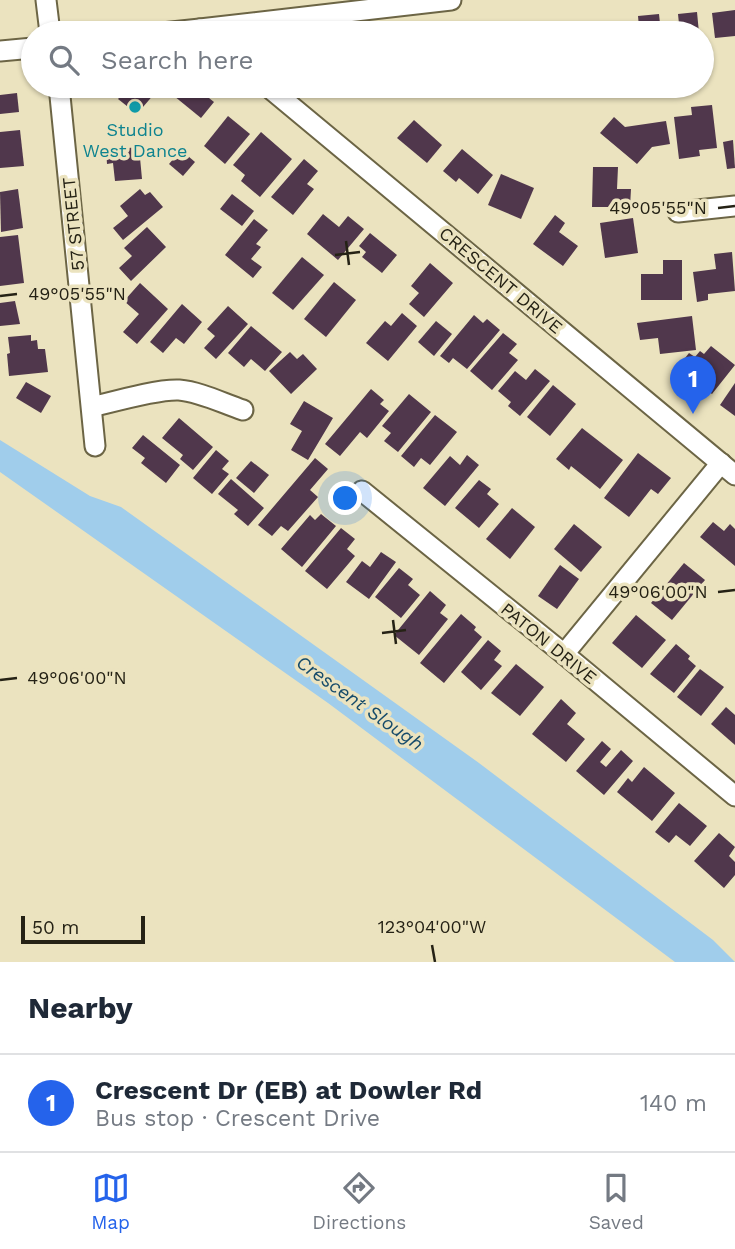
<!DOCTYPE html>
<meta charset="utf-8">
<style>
body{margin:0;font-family:"Work Sans",sans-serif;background:#f2f2f3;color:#1f2937}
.scale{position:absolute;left:21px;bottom:18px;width:124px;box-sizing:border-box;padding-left:7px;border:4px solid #252215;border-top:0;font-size:19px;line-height:24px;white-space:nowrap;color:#252215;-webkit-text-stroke:5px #ebe3bf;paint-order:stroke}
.you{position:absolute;left:346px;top:499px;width:24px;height:24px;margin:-18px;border:5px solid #fff;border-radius:50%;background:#1a73e8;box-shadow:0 0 0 10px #1a73e833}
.badge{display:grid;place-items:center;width:46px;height:46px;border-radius:50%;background:#2563eb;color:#fff;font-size:23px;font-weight:700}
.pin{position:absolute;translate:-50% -58px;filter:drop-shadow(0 2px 4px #0008)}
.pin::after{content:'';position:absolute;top:37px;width:24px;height:21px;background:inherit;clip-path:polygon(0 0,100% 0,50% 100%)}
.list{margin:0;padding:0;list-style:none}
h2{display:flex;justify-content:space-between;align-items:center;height:91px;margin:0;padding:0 28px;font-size:30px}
h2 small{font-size:23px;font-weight:400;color:#747a83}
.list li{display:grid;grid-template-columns:46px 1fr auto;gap:21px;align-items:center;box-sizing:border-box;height:98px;padding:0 28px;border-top:2px solid #e0e1e3}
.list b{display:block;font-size:26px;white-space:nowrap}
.list p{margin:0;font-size:23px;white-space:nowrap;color:#747a83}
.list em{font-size:23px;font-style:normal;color:#747a83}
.icon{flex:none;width:38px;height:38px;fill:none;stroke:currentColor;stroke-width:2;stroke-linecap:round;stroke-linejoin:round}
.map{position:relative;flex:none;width:735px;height:962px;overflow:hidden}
.search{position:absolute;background:#fff;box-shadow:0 2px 5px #0004;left:21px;right:21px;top:21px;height:77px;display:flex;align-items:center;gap:18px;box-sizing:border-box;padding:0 24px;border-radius:38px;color:#747a83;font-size:26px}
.sheet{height:189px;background:#fff}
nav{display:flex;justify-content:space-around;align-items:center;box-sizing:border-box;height:98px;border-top:2px solid #e0e1e3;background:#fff;font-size:19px;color:#747a83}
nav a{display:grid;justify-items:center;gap:4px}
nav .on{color:#2563eb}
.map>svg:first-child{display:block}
</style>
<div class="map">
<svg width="735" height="962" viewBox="0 0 735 962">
<rect width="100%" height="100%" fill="#ebe3bf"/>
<!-- water -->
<polygon fill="#a0cdeb" points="0,440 90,496 121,507 479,763 713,940 735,962 675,962 328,703 0,472"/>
<!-- building -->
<g fill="#50374c">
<polygon points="735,10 735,36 715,38 712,13"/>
<polygon points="697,12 699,33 666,33 666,25 679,24 678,14"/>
<polygon points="659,14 661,33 627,33 627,29 639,27 638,16"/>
<polygon points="553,23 555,33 514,33 514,31 538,29 537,25"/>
<polygon points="612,24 613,33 582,33 581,27"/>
<polygon points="130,86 161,86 137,114 118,99"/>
<polygon points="183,86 194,86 214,102 201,118 174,96"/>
<polygon points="320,86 339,86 339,87 321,90"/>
<polygon points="345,86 368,86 368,91 346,94"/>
<polygon points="17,93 19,112 0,114 0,95"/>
<polygon points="712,105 717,148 699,150 700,156 679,159 674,117 692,115 691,107"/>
<polygon points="228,116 250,134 225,164 204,146"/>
<polygon points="614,117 625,127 666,121 670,144 652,147 637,164 600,133"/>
<polygon points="414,120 442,145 427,163 397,138"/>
<polygon points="20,130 24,166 0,168 0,132"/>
<polygon points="261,132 292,159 260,197 241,181 245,175 233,165"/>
<polygon points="733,140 735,168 727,169 723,142"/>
<polygon points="139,147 142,179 115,181 113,163 107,164 106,150"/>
<polygon points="462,149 493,175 478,194 459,178 456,182 443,171"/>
<polygon points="181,150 195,162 183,176 169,164"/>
<polygon points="304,159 318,171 307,184 314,189 293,215 271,197"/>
<polygon points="593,167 618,167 617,189 631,189 630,207 592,207"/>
<polygon points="501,174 534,188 521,219 488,205"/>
<polygon points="18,189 23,228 1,232 0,192"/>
<polygon points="140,189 145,195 150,192 163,207 123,240 113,228 128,216 120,206"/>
<polygon points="232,194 254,211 242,226 220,209"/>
<polygon points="323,214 339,227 348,216 364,229 338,260 307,234"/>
<polygon points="555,215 565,223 559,232 578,246 563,266 533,244"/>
<polygon points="633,218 638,253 605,258 600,223"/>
<polygon points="254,219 268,230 256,244 261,247 251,259 262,267 253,278 225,255"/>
<polygon points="147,227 166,247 131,281 119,268 132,256 124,248"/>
<polygon points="370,233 397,255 382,273 362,257 366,252 359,246"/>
<polygon points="18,235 24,283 0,286 0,237"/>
<polygon points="732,252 735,291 708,294 708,300 697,302 693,272 716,269 714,254"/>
<polygon points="302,257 324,275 293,310 272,293"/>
<polygon points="663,260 682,260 682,300 641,300 641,274 663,274"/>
<polygon points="430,263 453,283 424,317 409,304 419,293 411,286"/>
<polygon points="334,282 356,300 326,337 304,319"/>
<polygon points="140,283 168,309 137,344 123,332 139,314 124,301"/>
<polygon points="15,301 20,324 0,326 0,303"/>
<polygon points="182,304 202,322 184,344 176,338 163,353 150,342"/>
<polygon points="228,306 248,324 216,359 204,348 215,336 207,329"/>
<polygon points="402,313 417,326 388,361 366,343 385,321 391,326"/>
<polygon points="474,315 483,323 487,319 500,330 467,369 453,358 449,363 440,356"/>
<polygon points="692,316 696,350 660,354 658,338 640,340 637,323"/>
<polygon points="436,321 452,334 434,356 418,342"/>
<polygon points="251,326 282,352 265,371 251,359 244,367 228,353"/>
<polygon points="503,333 517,344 509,353 518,360 492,390 470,371"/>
<polygon points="31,335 31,341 37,340 38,349 45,349 48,372 9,376 7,354 10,353 8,337"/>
<polygon points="711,346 735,365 712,394 678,367 689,353 695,357 700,351 704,354"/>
<polygon points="290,352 297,359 303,354 317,369 291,394 269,371"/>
<polygon points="535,369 550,381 520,416 508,406 511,402 498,391 515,371 526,380"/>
<polygon points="26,382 51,396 41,413 16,398"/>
<polygon points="735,383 735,416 720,405"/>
<polygon points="553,385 576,404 550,436 527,417"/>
<polygon points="371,389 384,400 380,404 389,411 367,438 360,432 340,456 325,444"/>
<polygon points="409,394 431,412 398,452 384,441 391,433 382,426"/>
<polygon points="304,401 333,418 308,460 291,450 302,431 290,424"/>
<polygon points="435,415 457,432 430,465 421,458 414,467 401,456"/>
<polygon points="179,418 213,447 193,470 180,459 183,455 162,438"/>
<polygon points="582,428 623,460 600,489 571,466 569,470 556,459"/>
<polygon points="143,435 180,465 166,483 141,463 145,458 132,448"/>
<polygon points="216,450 229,461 222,469 229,474 212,494 193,478"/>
<polygon points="638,453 671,478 658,494 651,489 629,517 604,498"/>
<polygon points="467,455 479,465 445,506 423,488 450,456 460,465"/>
<polygon points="315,458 328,469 310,490 318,497 288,531 281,526 272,536 258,525"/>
<polygon points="251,461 269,475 254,493 236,478"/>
<polygon points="231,479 264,508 248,526 234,514 238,510 218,494"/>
<polygon points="479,480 491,489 487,494 499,504 479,528 455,508"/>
<polygon points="512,508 535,527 510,559 486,539"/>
<polygon points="321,514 336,526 302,567 281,549 310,515 315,520"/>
<polygon points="713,522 724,531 730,524 735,529 735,566 700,537"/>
<polygon points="574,524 602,547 581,572 554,549"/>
<polygon points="341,528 355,539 347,549 355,556 327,589 305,571"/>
<polygon points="381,552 396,562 369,599 346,582 362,561 370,567"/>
<polygon points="684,563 705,580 672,620 651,603"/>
<polygon points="560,565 579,579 557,609 538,596"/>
<polygon points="399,568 413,579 408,585 420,595 401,618 375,597"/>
<polygon points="430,591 446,605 440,613 448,619 419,655 394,635"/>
<polygon points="461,614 476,627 474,630 482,637 444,683 420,663"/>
<polygon points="636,615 666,640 642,668 612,643"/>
<polygon points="488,640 501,651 494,660 502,666 481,690 461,672"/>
<polygon points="676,644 690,656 688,659 696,666 674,693 650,674"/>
<polygon points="516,664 544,687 520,716 491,693"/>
<polygon points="700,669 724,687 701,716 677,697"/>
<polygon points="561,699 576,713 567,724 585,739 566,762 532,734"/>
<polygon points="726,707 735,715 735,745 711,724"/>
<polygon points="602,741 611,749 600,762 606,767 621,750 633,761 604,795 576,771"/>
<polygon points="644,767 675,793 652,821 617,792 628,778 632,782"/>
<polygon points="679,803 707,826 690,846 676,835 669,843 655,832"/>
<polygon points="719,833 735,847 729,856 735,862 735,875 724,888 694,861"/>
</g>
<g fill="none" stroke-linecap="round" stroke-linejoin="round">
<defs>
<g id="minor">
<polyline points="46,0 50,33"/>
<polyline points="200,29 451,0"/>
<polyline points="162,33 200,29 205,33"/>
<polyline points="0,51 33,48"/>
<polyline points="59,86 95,446"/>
<polyline points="267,86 735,475"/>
<polyline points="678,212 735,206"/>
<path d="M 92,407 C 116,401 157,389 179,390 C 201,392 222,403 243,410"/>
<polyline points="362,491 564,654 735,796"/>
<polyline points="564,654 721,463"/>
</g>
</defs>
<!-- minor casing -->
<use href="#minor" stroke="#6c6545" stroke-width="23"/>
<!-- minor -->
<use href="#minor" stroke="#fff" stroke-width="19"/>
</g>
<!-- ticks -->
<path fill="none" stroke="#252215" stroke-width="2.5" d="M 718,208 L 735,206M 346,241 L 349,265M 335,255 L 360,252M 0,296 L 17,294M 718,592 L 735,590M 393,620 L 396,644M 382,633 L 406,630M 0,680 L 17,678M 432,945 L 435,962"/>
<!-- markers -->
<circle fill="#0f9aa8" stroke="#ebe3bf" stroke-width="2.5" cx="135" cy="107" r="7"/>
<g text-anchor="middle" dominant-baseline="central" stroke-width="7" stroke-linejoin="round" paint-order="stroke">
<!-- culture labels -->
<g font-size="18" fill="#0d838f" stroke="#ebe3bf">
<text x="135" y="129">Studio<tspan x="135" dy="21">West Dance</tspan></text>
</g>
<!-- street labels -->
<g font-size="18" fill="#252215" stroke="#ebe3bf">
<text transform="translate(73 224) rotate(-96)">57 STREET</text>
<text transform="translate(501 280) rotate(40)">CRESCENT DRIVE</text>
<text transform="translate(549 643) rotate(39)">PATON DRIVE</text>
</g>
<!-- water labels -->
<g font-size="19" font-style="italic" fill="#164b6a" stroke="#ebe3bf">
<text transform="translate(360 703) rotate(35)">Crescent Slough</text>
</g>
</g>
<g font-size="18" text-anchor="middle" fill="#252215" stroke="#ebe3bf" stroke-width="7" stroke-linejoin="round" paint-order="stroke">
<text x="658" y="214">49°05'55"N</text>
<text x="77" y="300">49°05'55"N</text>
<text x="658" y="598">49°06'00"N</text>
<text x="77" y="684">49°06'00"N</text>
<text x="432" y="933">123°04'00"W</text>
</g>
</svg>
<div class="scale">50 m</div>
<div class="you"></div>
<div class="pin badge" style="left:693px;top:414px">1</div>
<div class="search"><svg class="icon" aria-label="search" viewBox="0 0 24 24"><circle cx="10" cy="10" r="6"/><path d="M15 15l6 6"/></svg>Search here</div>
</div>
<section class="sheet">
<h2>Nearby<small></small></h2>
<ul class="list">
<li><span class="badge">1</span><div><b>Crescent Dr (EB) at Dowler Rd</b><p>Bus stop · Crescent Drive</p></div><em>140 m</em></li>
</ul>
</section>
<nav>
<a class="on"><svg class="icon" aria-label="map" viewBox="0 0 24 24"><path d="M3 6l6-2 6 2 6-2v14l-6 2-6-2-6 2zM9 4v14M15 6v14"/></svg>Map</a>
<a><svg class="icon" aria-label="directions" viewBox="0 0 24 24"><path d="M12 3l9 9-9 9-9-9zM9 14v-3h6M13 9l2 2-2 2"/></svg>Directions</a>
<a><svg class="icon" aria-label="saved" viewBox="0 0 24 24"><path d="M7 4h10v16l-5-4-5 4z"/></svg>Saved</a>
</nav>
